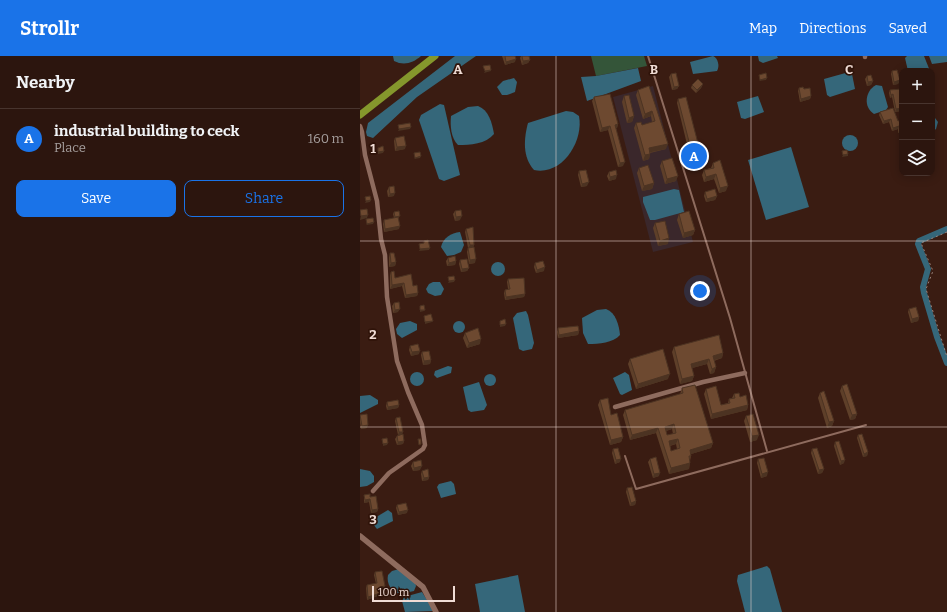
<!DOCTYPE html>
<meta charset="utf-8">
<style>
body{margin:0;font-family:Bitter,serif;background:#341e17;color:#f1f3f6}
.controls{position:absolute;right:12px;top:12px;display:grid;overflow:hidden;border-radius:8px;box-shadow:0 2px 10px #0003}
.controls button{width:36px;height:36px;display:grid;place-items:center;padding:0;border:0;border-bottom:1px solid #48342e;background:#2c150e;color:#f1f3f6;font:20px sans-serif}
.scale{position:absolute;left:12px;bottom:10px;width:83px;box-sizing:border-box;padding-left:4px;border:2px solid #f0dcd5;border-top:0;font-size:11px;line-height:14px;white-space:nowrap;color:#f0dcd5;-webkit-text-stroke:3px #2f1309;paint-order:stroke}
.you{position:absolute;left:340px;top:235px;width:14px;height:14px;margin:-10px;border:3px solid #fff;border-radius:50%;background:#1a73e8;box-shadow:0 0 0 6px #1a73e833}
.badge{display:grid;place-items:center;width:26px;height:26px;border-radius:50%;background:#1a73e8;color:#fff;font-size:13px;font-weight:700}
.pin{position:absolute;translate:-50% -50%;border:2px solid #fff;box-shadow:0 1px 4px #0006}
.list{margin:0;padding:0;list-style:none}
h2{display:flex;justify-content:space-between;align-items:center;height:52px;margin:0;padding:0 16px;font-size:17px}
h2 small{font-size:13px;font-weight:400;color:#a69f9e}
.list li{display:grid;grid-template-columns:26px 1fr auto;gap:12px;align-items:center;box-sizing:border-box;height:60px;padding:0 16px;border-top:1px solid #48342e}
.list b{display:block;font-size:15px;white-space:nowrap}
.list p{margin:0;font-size:13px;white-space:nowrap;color:#a69f9e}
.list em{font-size:13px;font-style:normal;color:#a69f9e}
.actions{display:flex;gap:8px;padding:12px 16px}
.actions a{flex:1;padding:9px 0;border:1px solid #1a73e8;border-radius:8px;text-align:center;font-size:14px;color:#1a73e8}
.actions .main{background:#1a73e8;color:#fff}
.icon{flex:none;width:22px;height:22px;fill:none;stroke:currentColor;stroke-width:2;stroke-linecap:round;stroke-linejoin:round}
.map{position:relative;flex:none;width:587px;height:556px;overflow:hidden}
header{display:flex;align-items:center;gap:24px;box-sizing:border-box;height:56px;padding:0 20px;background:#1a73e8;color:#fff}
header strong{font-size:19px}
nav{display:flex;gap:22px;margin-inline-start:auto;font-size:14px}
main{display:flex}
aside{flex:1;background:#2c150e}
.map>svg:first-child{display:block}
</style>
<header>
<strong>Strollr</strong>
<nav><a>Map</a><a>Directions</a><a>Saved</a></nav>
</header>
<main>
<aside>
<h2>Nearby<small></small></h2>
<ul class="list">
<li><span class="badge">A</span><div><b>industrial building to ceck</b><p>Place</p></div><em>160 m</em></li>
</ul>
<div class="actions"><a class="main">Save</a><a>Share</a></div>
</aside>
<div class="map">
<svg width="587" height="556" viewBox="0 0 587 556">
<rect width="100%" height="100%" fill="#3a1c12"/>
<!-- industrial -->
<polygon fill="#3a272b" points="293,30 333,186 293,196 253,41"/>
<!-- forest -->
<polygon fill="#345539" points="231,0 284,0 287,10 236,20"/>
<!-- water -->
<g fill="#35677a">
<path d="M 33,0 L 61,0 C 53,7 44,10 34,5 Z"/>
<polygon points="95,0 116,0 57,41 13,82 7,80 6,76 8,67"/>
<path d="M 353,0 C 358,2 360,10 357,15 L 333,18 L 330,6 Z"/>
<polygon points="398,0 417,0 418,2 403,7 399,5"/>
<polygon points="547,0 564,0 570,15 548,15 545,2"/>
<polygon points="569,0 587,0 587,6 572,8"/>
<polygon points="278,12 281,25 227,45 221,21 236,20"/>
<polygon points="489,16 492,18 495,33 470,41 467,39 464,23"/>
<polygon points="154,22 157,26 155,36 147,39 142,39 137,31 143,25"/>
<path d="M 516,29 L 522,30 L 528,51 L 526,54 L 514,58 C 503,51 505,35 516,29 Z"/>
<polygon points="398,40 404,56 385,63 381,62 377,46"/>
<polygon points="80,48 84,49 100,119 84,125 79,123 59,64 61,59"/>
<path d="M 118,50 C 129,54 132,67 134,78 C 126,88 110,89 98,89 C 91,82 90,70 91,60 L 108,51 Z"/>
<path d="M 206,55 L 213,56 L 219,60 C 224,85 202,120 174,114 C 162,101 164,82 168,67 Z"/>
<polygon points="572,58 578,66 576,73 572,76"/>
<circle cx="490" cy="87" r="8"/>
<polygon points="431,91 449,151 406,164 388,104"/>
<polygon points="314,133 319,134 324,156 295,164 290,164 283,146 283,141"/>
<path d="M 100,176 L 104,189 L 101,196 L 94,199 L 87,200 L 81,191 C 83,182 91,177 100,176 Z"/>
<circle cx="138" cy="213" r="7"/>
<polygon points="73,226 80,226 84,233 81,239 75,240 68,237 66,233 69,228"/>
<path d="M 246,253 C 256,257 259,269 260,279 C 253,287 239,288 228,288 L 223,277 L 222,262 L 237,254 Z"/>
<polygon points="166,255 168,259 174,287 172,293 163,295 159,293 153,262 157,257"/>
<circle cx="99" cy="271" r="6"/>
<polygon points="50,265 57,268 57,274 42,282 37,278 36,273 40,267"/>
<polygon points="88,310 92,311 91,317 77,322 74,319 75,315"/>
<circle cx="57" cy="323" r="7"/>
<polygon points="265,316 269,319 272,334 262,339 260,338 253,322"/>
<circle cx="130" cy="324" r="6"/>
<polygon points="119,326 127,349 124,354 111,356 108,354 103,331"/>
<polygon points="10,339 18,344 18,348 0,357 0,340"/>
<polygon points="0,413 10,415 14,420 14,426 7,430 0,431"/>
<polygon points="91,425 94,428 96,438 81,442 77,431 79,428"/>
<polygon points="28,454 32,457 33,465 17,473 13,468 13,463"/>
<polygon points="407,510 410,513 422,556 385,556 377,525 378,519"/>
<path d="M 39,513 L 55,526 L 56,530 L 54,535 L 40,538 C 32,536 26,528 28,519 L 32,515 Z"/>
<polygon points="158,519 165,556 120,556 115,528"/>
<polygon points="62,536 74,555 45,556 42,545 44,541"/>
</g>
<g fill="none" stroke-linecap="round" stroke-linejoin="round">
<!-- canal -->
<polyline stroke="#35677a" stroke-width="6" points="587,173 559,185 558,188 568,213 563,231 564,237 577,281 587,307"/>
<!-- path -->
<polyline stroke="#9a8179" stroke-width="1" stroke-dasharray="2 3" stroke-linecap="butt" points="587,176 561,187 573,215 566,233 587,301"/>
<!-- service -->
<g stroke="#8e6b5e" stroke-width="2">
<polyline points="288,0 370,262 407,395"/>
<polyline points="265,400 276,433 506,369"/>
</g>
<!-- minor -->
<g stroke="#8e6b5e" stroke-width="4.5">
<polyline points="505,0 505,1"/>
<polyline points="0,70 2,76 5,99 17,145 21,183 25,199 27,241 37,305 48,336 62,369 65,389 63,393 29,417 13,435"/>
<polyline points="255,351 343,326 385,317"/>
</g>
<!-- tertiary -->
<polyline stroke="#8e6b5e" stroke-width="5.5" points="0,480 63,531 76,556"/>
<!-- trunk -->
<polyline stroke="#85972c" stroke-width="7" points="0,59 75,0"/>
</g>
<!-- wall -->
<g fill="#5e3f29" fill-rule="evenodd">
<polygon points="142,0 155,0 155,6 145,9"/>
<polygon points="161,0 169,0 170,4 168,7 162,9 160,2"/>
<polygon points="532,15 540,24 538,28 533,29 531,18"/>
<polygon points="311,18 319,30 317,33 312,34 309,21"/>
<polygon points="507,20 513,25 511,29 507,30 505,23"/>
<polygon points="343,28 341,32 336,37 331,32 332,29"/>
<polygon points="289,30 306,93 290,97 289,103 283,105 274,72 276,67 282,69 292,66 291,60 283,63 276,39 278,34"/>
<polygon points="439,32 451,40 450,43 440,46 438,35"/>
<polygon points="542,33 542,55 535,56 532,41 530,42 529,37 530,34"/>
<polygon points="264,40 274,60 272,66 267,67 262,46"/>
<polygon points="234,41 258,68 257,72 256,72 263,110 258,111 248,74 240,76 232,45"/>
<polygon points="318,43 342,103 340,107 332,109 317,47"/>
<polygon points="533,52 542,76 538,77 538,73 532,75 529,66 523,68 519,59 520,56"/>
<polygon points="35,82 45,93 35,95 34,85"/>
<polygon points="302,105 316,125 305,128 300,110"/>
<polygon points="353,107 366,135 359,137 354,123 344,126 342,119 344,114 351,112"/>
<polygon points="279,112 294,127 292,133 282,135 277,117"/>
<polygon points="219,115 227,130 221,131 218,119"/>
<polygon points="249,116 256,123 249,125 247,120"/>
<polygon points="29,131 34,140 28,141 27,135"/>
<polygon points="345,136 357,140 355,144 346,146 344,140"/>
<polygon points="95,155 100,164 95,165 93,158"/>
<polygon points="34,156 39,161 38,162 39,173 24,176 23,168 24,164 34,162 33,158"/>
<polygon points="319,158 335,174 333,179 323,182 317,164"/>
<polygon points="295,167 308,188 298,190 293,172"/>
<polygon points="106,173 114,189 113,191 115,207 109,208 107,196 108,192 105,176"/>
<polygon points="30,197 36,206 35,210 29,211 29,201"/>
<polygon points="88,202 96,205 95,209 87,210 86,205"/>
<polygon points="100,204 109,212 107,215 101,216 99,208"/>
<polygon points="175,207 184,215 176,217 174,211"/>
<polygon points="31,216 35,222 53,230 58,237 57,240 45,242 42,230 30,233 30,219"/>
<polygon points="148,223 165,238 164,241 145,244 144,237 145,234 148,233 147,226"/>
<polygon points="34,247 38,256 33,257 32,250"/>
<polygon points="549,253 559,261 558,265 551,267 548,256"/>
<polygon points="198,272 219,275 218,279 198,282 197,276"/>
<polygon points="105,277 120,288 107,292 103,282"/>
<polygon points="50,290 59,298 51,300 49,294"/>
<polygon points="314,291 363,297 362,302 354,305 356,311 354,317 350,318 347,308 332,312 334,320 332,325 320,328 312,296"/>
<polygon points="62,296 71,304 70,308 63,309 61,299"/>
<polygon points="270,303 308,323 276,333 268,308"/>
<polygon points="482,330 497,358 495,363 490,364 480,335"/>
<path d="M 322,332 L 353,387 L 351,392 L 331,398 L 331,400 L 330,405 L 329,413 L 309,418 L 296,377 L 270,384 L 263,359 L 265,354 L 320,338 ZM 312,373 L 313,378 L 307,379 L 306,375 ZM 316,388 L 317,393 L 311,395 L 310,390 Z"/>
<polygon points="346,333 361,349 368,347 369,343 372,342 374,338 380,341 388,349 387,354 351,363 344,338"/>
<polygon points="460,337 474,365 472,370 467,372 458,342"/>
<polygon points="240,344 251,359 263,381 261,386 250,389 238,349"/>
<polygon points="27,346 39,349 38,352 27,354 26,350"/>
<polygon points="0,359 7,372 1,373 0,366"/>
<polygon points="386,360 397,384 390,386 384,365"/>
<polygon points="36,362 43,376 38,379 35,365"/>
<polygon points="498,379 508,396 507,400 503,401 497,382"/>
<polygon points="37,380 44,385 43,388 37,389 35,383"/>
<polygon points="475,386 484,407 480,409 474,390"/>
<polygon points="253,393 260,406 255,408 252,397"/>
<polygon points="452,393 464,413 462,417 458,418 451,397"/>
<polygon points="290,403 299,420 293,422 288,406"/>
<polygon points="398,403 407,420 401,422 397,407"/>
<polygon points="53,406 60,414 53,415 51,410"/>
<polygon points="62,415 69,421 68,424 62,425 61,418"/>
<polygon points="267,432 276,445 275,449 270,450 266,436"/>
<polygon points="4,439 10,441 18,453 17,456 11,457 9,446 4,447"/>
<polygon points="37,449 47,457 38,459 36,452"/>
<polygon points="15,516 25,530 24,533 20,534 20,539 7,544 6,532 7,529 16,528 14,519"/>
</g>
<!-- shaded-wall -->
<g fill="#4c3322">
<polygon points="156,3 155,6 145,9 146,6"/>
<polygon points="170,4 168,7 162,9 163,5"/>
<polygon points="131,14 131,15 124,17 125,15"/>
<polygon points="407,22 406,24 399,25 400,24"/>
<polygon points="540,24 538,28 533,29 534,26"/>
<polygon points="513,25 511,29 507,30 508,26"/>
<polygon points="343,28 341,32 336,37 337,34"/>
<polygon points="319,30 317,33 312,34 314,31"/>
<polygon points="533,38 532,41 530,42 531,39"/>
<polygon points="451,40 450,43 440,46 441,43"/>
<polygon points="542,52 542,54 535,56 536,53"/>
<polygon points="292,55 291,60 283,63 285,58"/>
<polygon points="274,60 272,66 267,67 269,62"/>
<polygon points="531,63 529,66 523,68 524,65"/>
<polygon points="258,68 257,72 253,73 255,69"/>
<polygon points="250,70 248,74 240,76 242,72"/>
<polygon points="539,70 538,73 532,75 533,72"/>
<polygon points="51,71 50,73 38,75 39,73"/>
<polygon points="540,73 542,73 542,76 538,77"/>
<polygon points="308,88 306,93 287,97 289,92"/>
<polygon points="46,90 45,93 35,95 37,91"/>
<polygon points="24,95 23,97 18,98 18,96"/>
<polygon points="290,98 289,103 283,105 285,99"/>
<polygon points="488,98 488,100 482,101 483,99"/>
<polygon points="61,100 60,102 54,103 55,102"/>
<polygon points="342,103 340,107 332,109 334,105"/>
<polygon points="265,106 263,110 258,111 260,107"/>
<polygon points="356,118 354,123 344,126 346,121"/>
<polygon points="257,119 256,123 249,125 250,121"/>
<polygon points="318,120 316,125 305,128 307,123"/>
<polygon points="229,126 227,130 221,131 222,128"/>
<polygon points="294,127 292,133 282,135 284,130"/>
<polygon points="368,130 366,135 359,137 360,132"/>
<polygon points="35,137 34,140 28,141 30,138"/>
<polygon points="357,140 355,144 346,146 347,143"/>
<polygon points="11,144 10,146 5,147 6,145"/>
<polygon points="8,159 7,162 0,164 1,160"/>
<polygon points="102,160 100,164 95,165 96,161"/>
<polygon points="14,166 13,168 6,169 7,168"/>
<polygon points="40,170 39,173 24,176 25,173"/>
<polygon points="335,174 333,179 323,182 324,177"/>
<polygon points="309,182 308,188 298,190 300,185"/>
<polygon points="110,189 114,189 113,192 108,192"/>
<polygon points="70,192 69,194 59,195 60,193"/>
<polygon points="116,203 115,207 109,208 110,204"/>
<polygon points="96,205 95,209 87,210 89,207"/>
<polygon points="36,206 35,210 29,211 31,207"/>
<polygon points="185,211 184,215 176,217 177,214"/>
<polygon points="109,212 107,215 101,216 102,213"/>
<polygon points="95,224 94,226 88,227 89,225"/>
<polygon points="44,227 42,230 30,233 32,229"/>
<polygon points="58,237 57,240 45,242 46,239"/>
<polygon points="165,238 164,241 145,244 146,241"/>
<polygon points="40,253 38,256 33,257 35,254"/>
<polygon points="60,254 65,254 64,255 60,256"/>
<polygon points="559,261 558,265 551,267 552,263"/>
<polygon points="73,265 72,266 65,268 65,266"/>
<polygon points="146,268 145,270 140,271 140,269"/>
<polygon points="219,275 218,279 198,282 199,279"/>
<polygon points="121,283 120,288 107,292 109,287"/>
<polygon points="60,295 59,298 51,300 52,296"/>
<polygon points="363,297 362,302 351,305 353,300"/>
<polygon points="349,303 347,308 329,313 331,308"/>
<polygon points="71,304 70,308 63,309 64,305"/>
<polygon points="356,311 354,317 350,318 352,313"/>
<polygon points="310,318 308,323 276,333 278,328"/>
<polygon points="334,320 332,325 320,328 322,323"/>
<polygon points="39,349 38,352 27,354 28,351"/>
<polygon points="388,349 387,354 351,363 352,358"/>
<polygon points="497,358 495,363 490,364 492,359"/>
<polygon points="474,365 472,370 467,372 469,366"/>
<polygon points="314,368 312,373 303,376 305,371"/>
<polygon points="8,369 7,372 1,373 2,370"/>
<polygon points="298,372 296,377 270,384 272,379"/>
<polygon points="39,376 43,376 42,379 38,379"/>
<polygon points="399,379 397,384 390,386 392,380"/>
<polygon points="263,381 261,386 250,389 251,384"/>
<polygon points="318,383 316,388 307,390 309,385"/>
<polygon points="44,385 43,388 37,389 38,386"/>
<polygon points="28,387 27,389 23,390 23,388"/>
<polygon points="353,387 351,392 328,399 330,394"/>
<polygon points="508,396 507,400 503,401 504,398"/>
<polygon points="261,403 260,406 255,408 256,404"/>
<polygon points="485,404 484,407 480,409 481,405"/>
<polygon points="330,407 329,413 309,418 311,412"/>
<polygon points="62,410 60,414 53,415 54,412"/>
<polygon points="464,413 462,417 458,418 459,414"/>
<polygon points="408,416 407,420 401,422 402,418"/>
<polygon points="300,417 299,420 293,422 294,418"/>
<polygon points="69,421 68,424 62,425 64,422"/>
<polygon points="10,443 9,446 4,447 5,444"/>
<polygon points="276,445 275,449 270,450 271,447"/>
<polygon points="18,453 17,456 11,457 12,454"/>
<polygon points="48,454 47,457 38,459 39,456"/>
<polygon points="25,530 24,533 19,534 20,531"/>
<polygon points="21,537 20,539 7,544 8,541"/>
</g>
<!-- building -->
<g fill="#6d4930" stroke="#4c3322" fill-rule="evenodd">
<polygon points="145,0 155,0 156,3 146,6"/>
<polygon points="162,0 169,0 170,4 163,5"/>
<polygon points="130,9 131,14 125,15 123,10"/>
<polygon points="537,14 540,24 534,26 532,15"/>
<polygon points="316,17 319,30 314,31 311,18"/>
<polygon points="406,17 407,22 400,24 399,19"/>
<polygon points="511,19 513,25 508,26 507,20"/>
<polygon points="338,23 343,28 337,34 332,29"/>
<polygon points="289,30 308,88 289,92 290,98 285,99 276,67 281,66 282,69 295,65 292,55 285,58 278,34"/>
<polygon points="443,31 444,33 450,32 451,40 441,43 439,32"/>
<polygon points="542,33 542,52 536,53 533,38 531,39 530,34"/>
<polygon points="250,38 258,68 255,69 265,106 260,107 250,70 242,72 234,41"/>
<polygon points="269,39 274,60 269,62 264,40"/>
<polygon points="326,41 342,103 334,105 318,43"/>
<polygon points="533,52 538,65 542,64 542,73 540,73 539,70 533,72 531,63 524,65 520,56"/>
<polygon points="50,67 51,71 39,73 38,69"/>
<polygon points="44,80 46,90 37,91 35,82"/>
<polygon points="23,90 24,95 18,96 18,92"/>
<polygon points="487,94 488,98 483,99 482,95"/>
<polygon points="60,96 61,100 55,102 54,97"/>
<polygon points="312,102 318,120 307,123 302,105"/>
<polygon points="360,104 368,130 360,132 356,118 346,121 344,114 354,112 353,107"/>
<polygon points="288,109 294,127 284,130 279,112"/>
<polygon points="226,114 229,126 222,128 219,115"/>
<polygon points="256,114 257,119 250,121 249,116"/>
<polygon points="34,130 35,137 30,138 29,131"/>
<polygon points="355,133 357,140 347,143 345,136"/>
<polygon points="10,140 11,144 6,145 5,141"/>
<polygon points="7,153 8,159 1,160 0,154"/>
<polygon points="101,154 102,160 96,161 95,155"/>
<polygon points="39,155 40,160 35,161 34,156"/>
<polygon points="329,155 335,174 324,177 319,158"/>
<polygon points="38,161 40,170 25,173 24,164"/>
<polygon points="13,162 14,166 7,168 6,163"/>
<polygon points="305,165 309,182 300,185 295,167"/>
<polygon points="113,171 114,189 110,189 106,173"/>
<polygon points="68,184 70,192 60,193 59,188 64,187 64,185"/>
<polygon points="114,191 116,203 110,204 108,192"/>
<polygon points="30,197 34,197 36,206 31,207"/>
<polygon points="95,200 96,205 89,207 88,202"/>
<polygon points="107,203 109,212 102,213 100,204"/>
<polygon points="183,205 185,211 177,214 175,207"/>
<polygon points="34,215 35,222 51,218 53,230 57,229 58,237 46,239 44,227 32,229 31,216"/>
<polygon points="94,220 95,224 89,225 88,221"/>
<polygon points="164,222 165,238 146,241 145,234 150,233 148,223"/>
<polygon points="39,246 40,253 35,254 34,247"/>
<polygon points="64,249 65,254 60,254 60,250"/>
<polygon points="556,251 559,261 552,263 549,253"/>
<polygon points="71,258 73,265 65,266 64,260"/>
<polygon points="145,263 146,268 140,269 140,265"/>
<polygon points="218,270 219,275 199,279 198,272"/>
<polygon points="118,272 121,283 109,287 105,277"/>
<polygon points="359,279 363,297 353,300 356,311 352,313 349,303 331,308 334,320 322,323 314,291"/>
<polygon points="58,288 60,295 52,296 50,290"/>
<polygon points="303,293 310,318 278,328 270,303"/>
<polygon points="69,295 71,304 64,305 62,296"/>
<polygon points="487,328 497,358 492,359 482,330"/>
<path d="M 335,329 L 353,387 L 330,394 L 331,400 L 329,400 L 330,407 L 311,412 L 298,372 L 272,379 L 265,354 L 323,337 L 322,332 ZM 314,368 L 316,377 L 307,379 L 305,371 ZM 318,383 L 320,392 L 311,395 L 309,385 Z"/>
<polygon points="356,330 361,349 370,347 369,343 375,342 374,338 379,337 380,341 386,339 388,349 352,358 346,333"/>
<polygon points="464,335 474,365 469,366 460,337"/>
<polygon points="248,342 251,359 257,357 263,381 251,384 240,344"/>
<polygon points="38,344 39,349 28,351 27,346"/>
<polygon points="7,358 8,369 2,370 0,359"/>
<polygon points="393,358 399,379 392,380 386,360"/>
<polygon points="40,361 43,376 39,376 36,362"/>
<polygon points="43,378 44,385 38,386 37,380"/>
<polygon points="502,378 508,396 504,398 498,379"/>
<polygon points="27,382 28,387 23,388 22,383"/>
<polygon points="58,383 61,383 61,388 59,389"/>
<polygon points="479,385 485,404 481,405 475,386"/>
<polygon points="258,392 261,403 256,404 253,393"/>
<polygon points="457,392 464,413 459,414 452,393"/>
<polygon points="296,401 300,417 294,418 290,403"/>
<polygon points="404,402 408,416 402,418 398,403"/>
<polygon points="61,404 62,410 54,412 53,406"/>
<polygon points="68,413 69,421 64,422 62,415"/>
<polygon points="272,431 276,445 271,447 267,432"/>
<polygon points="10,438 10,441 16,440 18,453 12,454 10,443 5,444 4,439"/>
<polygon points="46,447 48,454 39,456 37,449"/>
<polygon points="22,515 25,530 20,531 21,537 8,541 7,529 17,527 15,516"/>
</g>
<!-- grid -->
<path fill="none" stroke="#f0dcd5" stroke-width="1" stroke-opacity="0.55" d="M 196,0 L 196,556M 391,0 L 391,556M 0,185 L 587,185M 0,371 L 587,371"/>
<g font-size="13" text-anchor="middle" font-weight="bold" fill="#f0dcd5" stroke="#2f1309" stroke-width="3.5" stroke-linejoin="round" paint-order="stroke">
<text x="98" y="18">A</text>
<text x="294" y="18">B</text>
<text x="489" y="18">C</text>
<text x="13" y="97">1</text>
<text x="13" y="283">2</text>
<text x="13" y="468">3</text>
</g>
</svg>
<div class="controls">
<button>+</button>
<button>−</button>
<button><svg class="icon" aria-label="layers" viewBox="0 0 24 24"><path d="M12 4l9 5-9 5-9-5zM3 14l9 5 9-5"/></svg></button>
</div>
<div class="scale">100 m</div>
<div class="you"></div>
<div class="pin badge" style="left:334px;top:100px">A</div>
</div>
</main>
